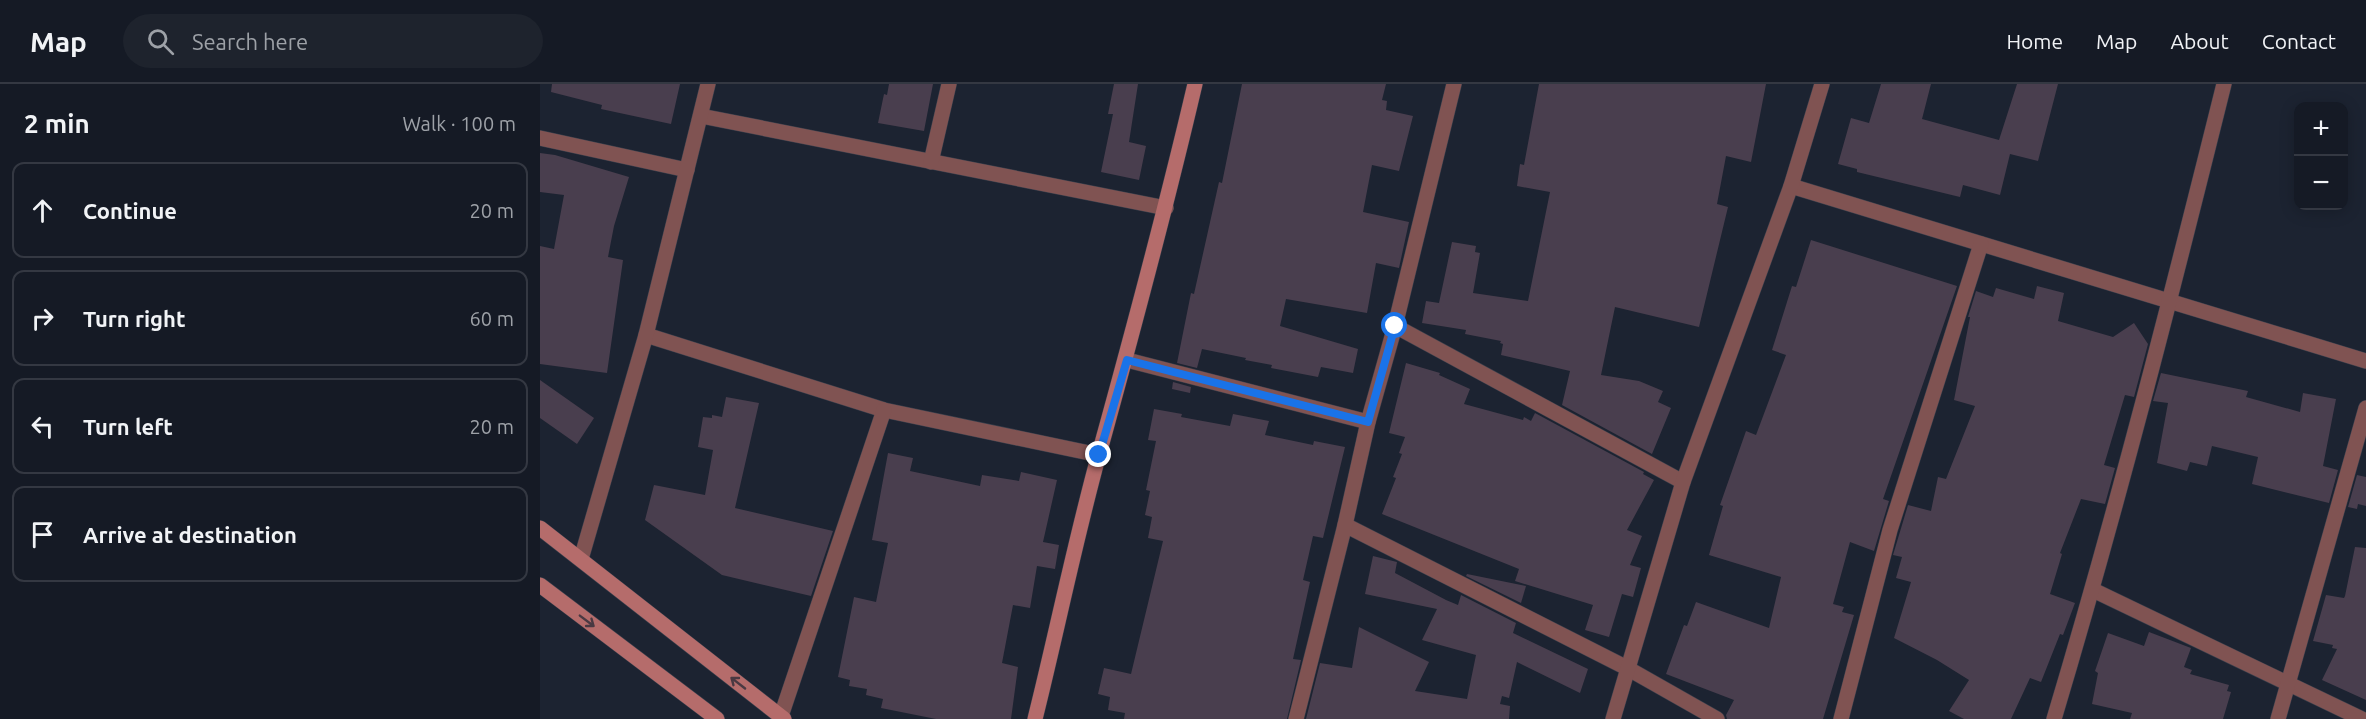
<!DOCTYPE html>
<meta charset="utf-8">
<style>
body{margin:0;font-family:Ubuntu,sans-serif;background:#1e232d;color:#f1f3f6}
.controls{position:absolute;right:18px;top:18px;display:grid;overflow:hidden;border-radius:12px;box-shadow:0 3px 15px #0003}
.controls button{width:54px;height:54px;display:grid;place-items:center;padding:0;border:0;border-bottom:2px solid #343842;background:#151a25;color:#f1f3f6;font:30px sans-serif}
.stop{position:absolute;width:18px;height:18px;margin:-14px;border:4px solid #1a73e8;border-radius:50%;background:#fff}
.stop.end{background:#1a73e8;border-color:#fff;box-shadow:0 2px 6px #0008}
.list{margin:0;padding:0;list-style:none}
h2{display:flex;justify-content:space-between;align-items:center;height:78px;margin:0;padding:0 24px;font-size:26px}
h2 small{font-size:20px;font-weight:400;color:#9da1a7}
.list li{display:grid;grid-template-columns:39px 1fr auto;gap:18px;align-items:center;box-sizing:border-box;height:96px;margin:0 12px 12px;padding:0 12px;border:2px solid #343842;border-radius:12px}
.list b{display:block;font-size:22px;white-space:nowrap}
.list em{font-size:20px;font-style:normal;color:#9da1a7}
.icon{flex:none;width:33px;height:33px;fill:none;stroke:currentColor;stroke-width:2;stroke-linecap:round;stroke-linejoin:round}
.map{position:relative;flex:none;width:1826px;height:635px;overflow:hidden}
header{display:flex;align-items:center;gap:36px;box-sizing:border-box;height:84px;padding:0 30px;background:#151a25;border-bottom:2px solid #343842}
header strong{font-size:28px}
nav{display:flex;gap:33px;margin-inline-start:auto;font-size:21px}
.search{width:420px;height:54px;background:#1e232d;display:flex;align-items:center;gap:15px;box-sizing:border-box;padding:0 21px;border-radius:33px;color:#9da1a7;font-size:22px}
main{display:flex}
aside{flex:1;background:#151a25}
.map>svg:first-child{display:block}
</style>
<header>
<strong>Map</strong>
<div class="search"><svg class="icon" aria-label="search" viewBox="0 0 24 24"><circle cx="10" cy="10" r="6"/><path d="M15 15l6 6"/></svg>Search here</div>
<nav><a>Home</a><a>Map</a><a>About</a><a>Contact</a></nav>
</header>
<main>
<aside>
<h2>2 min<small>Walk · 100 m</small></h2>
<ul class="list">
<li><svg class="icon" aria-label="ahead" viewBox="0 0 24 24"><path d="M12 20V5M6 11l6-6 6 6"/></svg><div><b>Continue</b></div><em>20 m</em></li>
<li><svg class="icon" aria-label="right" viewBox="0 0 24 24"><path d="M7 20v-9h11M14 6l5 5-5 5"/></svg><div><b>Turn right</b></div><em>60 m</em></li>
<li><svg class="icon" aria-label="left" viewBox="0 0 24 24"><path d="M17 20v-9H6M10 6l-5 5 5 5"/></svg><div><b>Turn left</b></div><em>20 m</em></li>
<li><svg class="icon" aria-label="arrive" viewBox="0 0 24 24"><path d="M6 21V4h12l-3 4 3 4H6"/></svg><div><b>Arrive at destination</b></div></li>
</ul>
</aside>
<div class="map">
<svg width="1826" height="635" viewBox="0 0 1826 635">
<rect width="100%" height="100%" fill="#1c2331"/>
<!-- building -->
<g fill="#493e4e">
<polygon points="12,0 140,0 131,40 61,25 62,21 11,8"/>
<polygon points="349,0 393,0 384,47 338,39 344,10 347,11"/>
<polygon points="574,0 598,0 589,58 606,62 599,96 561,88 573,30 568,30"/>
<polygon points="702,0 846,0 842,16 847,17 846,26 873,32 859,87 832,81 823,128 869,138 859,184 836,179 827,229 746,215 740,242 818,265 813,289 781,283 778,293 731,284 732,281 705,276 706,274 662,265 657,284 637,279 651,209 654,210 679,98 682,99"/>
<polygon points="999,0 1226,0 1211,78 1186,72 1177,120 1188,123 1159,243 1075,223 1061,291 1099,297 1123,307 1118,318 1131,324 1112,370 1022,321 1030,287 961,271 963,260 960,259 961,257 925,250 926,246 882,239 886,217 899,219 912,158 936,162 935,168 940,169 933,209 988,217 1010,108 977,102 980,80 984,81"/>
<polygon points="1341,0 1391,0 1382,35 1459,56 1477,0 1518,0 1498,77 1470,70 1460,111 1423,101 1420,113 1317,88 1317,85 1298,80 1311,34 1329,39"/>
<polygon points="0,69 15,71 89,93 74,142 68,173 83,176 67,289 0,280 0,162 14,165 24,111 0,108"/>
<polygon points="1271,156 1417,202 1343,415 1349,417 1334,467 1310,458 1293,520 1304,523 1302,528 1314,531 1283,635 1187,635 1186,631 1194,616 1126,590 1144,541 1147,542 1156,518 1229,544 1241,493 1169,471 1183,422 1180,421 1206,347 1216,351 1246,271 1232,266 1252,202 1256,203"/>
<polygon points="1497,202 1524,209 1518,237 1573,253 1594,239 1608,260 1594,313 1585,311 1564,381 1575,384 1565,420 1541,415 1520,469 1522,470 1510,510 1535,519 1523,551 1520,550 1501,598 1490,594 1471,635 1424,635 1409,627 1429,596 1397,576 1354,554 1371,498 1356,494 1362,473 1353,471 1368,421 1391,427 1398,393 1406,395 1435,322 1414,316 1430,233 1428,233 1436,207 1453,213 1456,204 1494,215"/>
<polygon points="866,279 900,289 899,291 930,305 924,320 983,336 984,333 991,337 995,329 1104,388 1103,390 1114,396 1087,446 1102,452 1090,481 1101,484 1093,513 1082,510 1069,553 1045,546 1053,521 975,497 979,485 842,430 856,394 853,393 862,370 859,369 865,353 849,349"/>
<polygon points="1621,289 1708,307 1706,313 1760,328 1763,309 1796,315 1783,382 1798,386 1789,419 1712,400 1718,373 1672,362 1667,382 1650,378 1647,387 1617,379 1628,319 1613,317"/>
<polygon points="0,296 54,334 37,360 0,334"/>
<polygon points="633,298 651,303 650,309 632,305"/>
<polygon points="186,313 219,319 195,424 293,447 271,512 182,491 105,436 114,401 165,411 173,366 158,363 163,333 172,334 172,331 182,333"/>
<polygon points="614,325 642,330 641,333 690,342 693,330 729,337 725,351 773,361 774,357 805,363 783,454 773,452 763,496 770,498 753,575 761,576 747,635 584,635 585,629 568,626 570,613 558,610 564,584 591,590 623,457 608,454 612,433 605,431 610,407 606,406 616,357 608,356"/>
<polygon points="348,369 373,374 370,387 440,402 442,391 479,397 481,388 517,396 503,458 519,461 515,485 497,482 490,524 473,521 462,579 478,583 471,635 396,635 341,624 343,615 326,611 327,605 309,602 310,596 298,593 314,513 336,518 348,459 332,456"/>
<polygon points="1817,391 1826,393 1826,422 1818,420 1817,425 1808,423"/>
<polygon points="1815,463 1826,464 1826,616 1782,596 1797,565 1792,564 1793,561 1773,557 1786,511 1804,514 1805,512"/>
<polygon points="833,472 857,478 855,489 906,516 918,521 921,511 976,539 973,549 1048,585 1040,609 977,578 969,614 962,612 960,620 970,622 969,635 766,635 780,579 812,584 819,543 889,578 875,607 927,615 936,571 882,556 897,525 825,510"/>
<polygon points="927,490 986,502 981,519 926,492"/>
<polygon points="1609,548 1651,564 1644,583 1652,586 1650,590 1689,601 1687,607 1691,608 1683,635 1590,635 1592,629 1552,620 1558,589 1555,587 1568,549 1604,562"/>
</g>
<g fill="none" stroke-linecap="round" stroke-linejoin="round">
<defs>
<g id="street">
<polyline points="161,32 626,124"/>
<polyline points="0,54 147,86"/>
<polyline points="391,78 409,0"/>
<polyline points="1251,102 1826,277"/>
<polyline points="855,242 1143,398"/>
<polyline points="106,251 344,326 559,371"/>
<polyline points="587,276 828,338"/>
<polyline points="805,441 1087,584 1177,635"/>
<polyline points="41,475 106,251 168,0"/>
<polyline points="1553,506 1822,635"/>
<polyline points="241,632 344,326"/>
<polyline points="756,635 805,441 828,338 855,242 914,0"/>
<polyline points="1073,635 1143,398 1251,102 1282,0"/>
<polyline points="1301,635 1350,446 1441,160"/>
<path d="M 1514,635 C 1577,425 1631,213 1684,0"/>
<polyline points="1738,635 1826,324"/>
</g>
<g id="secondary">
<polyline points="0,444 244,635"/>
<polyline points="0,501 177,635"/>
<path d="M 495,635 C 517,547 535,457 559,370 C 593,247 626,124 655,0"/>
</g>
</defs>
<!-- street casing -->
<use href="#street" stroke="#383f4c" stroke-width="16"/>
<!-- secondary casing -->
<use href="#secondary" stroke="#383f4c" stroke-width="16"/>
<!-- street -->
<use href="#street" stroke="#805352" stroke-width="15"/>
<!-- secondary -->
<use href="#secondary" stroke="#b56c6b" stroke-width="15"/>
</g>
<!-- one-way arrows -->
<defs><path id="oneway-shaft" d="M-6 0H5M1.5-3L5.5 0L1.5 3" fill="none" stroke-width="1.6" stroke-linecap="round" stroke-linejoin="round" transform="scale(1.5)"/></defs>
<g stroke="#4a3942">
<use href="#oneway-shaft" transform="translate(47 537) rotate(37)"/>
<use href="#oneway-shaft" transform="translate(198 599) rotate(-142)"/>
</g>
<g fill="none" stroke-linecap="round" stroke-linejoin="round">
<!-- route -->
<polyline stroke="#1a73e8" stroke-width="8" points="559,371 587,276 828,338 855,242"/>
</g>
</svg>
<div class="controls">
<button>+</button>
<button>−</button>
</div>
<div class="stop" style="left:855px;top:242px"></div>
<div class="stop end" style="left:559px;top:371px"></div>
</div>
</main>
